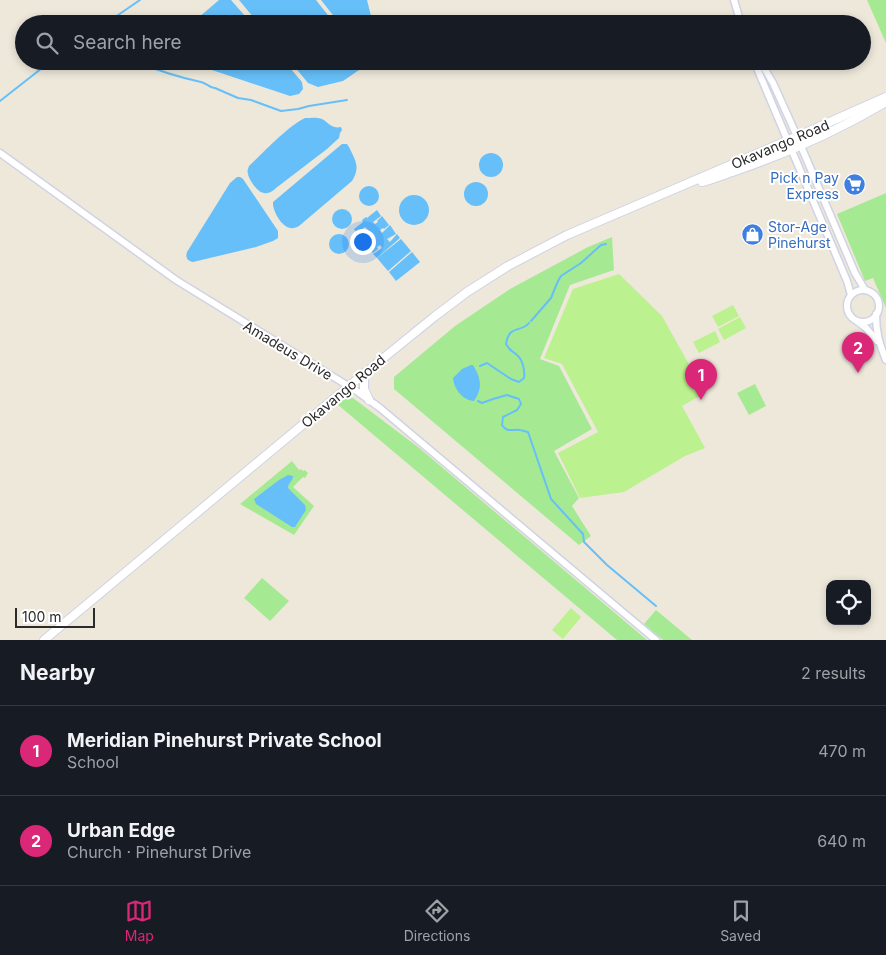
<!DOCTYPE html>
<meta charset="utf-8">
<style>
body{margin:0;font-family:Inter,sans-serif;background:#242831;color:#f1f3f6}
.controls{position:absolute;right:15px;bottom:15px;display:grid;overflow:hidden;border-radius:10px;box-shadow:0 2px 8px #0003}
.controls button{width:45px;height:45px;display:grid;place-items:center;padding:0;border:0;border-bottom:1px solid #363941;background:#171b24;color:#f1f3f6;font:25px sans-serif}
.scale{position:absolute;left:15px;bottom:12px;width:80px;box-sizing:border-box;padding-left:5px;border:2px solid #2b2b2b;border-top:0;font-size:14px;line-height:18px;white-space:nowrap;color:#2b2b2b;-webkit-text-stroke:4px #fff;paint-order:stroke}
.you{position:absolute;left:362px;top:241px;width:18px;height:18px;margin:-12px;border:4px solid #fff;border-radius:50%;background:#1a73e8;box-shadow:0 0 0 8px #1a73e833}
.badge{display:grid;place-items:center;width:32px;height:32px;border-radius:50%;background:#db2777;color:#fff;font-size:16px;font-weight:700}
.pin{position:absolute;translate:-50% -41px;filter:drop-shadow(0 1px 2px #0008)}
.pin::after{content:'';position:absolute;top:26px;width:18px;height:15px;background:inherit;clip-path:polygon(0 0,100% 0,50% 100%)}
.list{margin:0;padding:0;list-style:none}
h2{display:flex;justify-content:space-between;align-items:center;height:65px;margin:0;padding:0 20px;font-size:21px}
h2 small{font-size:16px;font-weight:400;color:#9ea1a6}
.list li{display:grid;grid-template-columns:32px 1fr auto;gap:15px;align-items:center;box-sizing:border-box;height:90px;padding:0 20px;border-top:1px solid #363941}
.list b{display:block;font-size:19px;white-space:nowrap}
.list p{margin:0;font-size:16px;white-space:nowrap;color:#9ea1a6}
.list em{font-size:16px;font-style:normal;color:#9ea1a6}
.icon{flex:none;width:28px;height:28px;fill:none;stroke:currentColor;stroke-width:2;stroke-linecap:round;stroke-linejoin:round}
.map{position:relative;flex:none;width:886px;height:640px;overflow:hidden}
.search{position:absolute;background:#171b24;box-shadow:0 2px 8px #0003;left:15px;right:15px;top:15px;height:55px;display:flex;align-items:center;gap:12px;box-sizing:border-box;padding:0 18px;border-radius:28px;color:#9ea1a6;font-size:19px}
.sheet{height:245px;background:#171b24}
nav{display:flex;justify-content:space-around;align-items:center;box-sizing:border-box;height:70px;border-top:1px solid #363941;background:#171b24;font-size:14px;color:#9ea1a6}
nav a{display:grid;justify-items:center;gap:2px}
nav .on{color:#db2777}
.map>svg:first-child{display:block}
</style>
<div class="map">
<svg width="886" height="640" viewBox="0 0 886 640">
<rect width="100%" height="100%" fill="#eee8db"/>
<!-- green -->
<g fill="#a6e993">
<polygon points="867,0 886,0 886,43"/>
<polygon points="886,193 886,308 873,278 865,281 837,214"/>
<polygon points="612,237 614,270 570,285 540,359 559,366 592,429 554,451 579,498 572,506 591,536 579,545 394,389 394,377 455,326 510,289 588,247"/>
<polygon points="755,384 766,406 749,415 737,393"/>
<polygon points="344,397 349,397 353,398 418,447 647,640 617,640 337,404"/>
<polygon points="292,461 299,470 301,469 303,471 305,470 308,473 305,478 303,477 293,487 314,506 294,535 240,504"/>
<polygon points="262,578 289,601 270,621 244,598"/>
<polygon points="656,610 692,640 663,640 644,624"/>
</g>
<!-- pitch -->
<g fill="#bbf18e">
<polygon points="619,274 662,316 705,393 682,406 705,448 685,456 624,492 580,498 558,453 598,432 562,364 544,358 573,289"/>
<polygon points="733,305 739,316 718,327 712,316"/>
<polygon points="740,317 746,328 724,340 718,329"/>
<polygon points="715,331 720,342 699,353 693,342"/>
<polygon points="571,608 581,617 563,639 552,630"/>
</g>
<!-- water -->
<g fill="#66bff8">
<polygon points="219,0 231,0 252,24 191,24"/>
<polygon points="239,0 316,0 335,24 259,24"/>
<polygon points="321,0 367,0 373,24 340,24"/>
<polygon points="185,61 284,61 302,82 303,89 299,94 290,96"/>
<polygon points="290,61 360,61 359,70 343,81 318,87 308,83"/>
<path d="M 305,118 C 310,118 317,117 322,119 C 329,123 332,129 341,127 L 342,130 L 340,133 L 339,138 L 327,149 L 276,188 C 273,191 269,194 264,193 C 258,193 249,180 248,174 C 247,170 248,169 249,166 C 264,152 288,126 305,118 Z"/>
<path d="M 342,144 L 347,144 L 349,147 C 355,160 361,167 352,181 L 299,226 C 297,227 293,229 291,228 C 282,228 272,210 273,202 Z"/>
<circle cx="491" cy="165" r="12"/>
<path d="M 237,177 L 240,177 L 243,179 L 278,231 L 278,238 L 273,241 L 256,247 L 193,262 C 188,261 185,258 187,252 L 230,183 Z"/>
<circle cx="476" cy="194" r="12"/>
<circle cx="369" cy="196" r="10"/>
<circle cx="414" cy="210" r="15"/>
<circle cx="342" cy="219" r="10"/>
<polygon points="377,210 381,216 373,222 375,224 378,222 377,221 382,216 389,225 384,229 383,228 380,230 382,233 390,225 396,234 387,239 390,242 397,234 400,238 377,258 373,254 382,248 380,245 377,247 378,249 373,253 359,236 368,230 365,227 362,229 363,231 358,235 354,229 363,222 362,220 366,217 367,218"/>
<circle cx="339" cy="244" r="10"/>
<polygon points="401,239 411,251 388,271 377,258"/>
<polygon points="412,252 420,262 396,281 389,272"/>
<path d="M 471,365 L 473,365 C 481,378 483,388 474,401 C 462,400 454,389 453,378 L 462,369 Z"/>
<path d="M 288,475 L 293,476 C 293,481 288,483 288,488 L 305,505 L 306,510 L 295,527 L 292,527 L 256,504 L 254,499 L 279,480 Z"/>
</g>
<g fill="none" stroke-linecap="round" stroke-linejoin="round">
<!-- stream -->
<g stroke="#66bff8" stroke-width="2">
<polyline points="105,24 140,0"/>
<path d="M 135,61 C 156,70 178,77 201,82 C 206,83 210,88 215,88 L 238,98 L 251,100 L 281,111 L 298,109 L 309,106 L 347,100"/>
<polyline points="0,101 51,61"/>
<polyline points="531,321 551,298 558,281 561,276 581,263 601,245 606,244"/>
<path d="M 480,366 L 487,363 L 511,379 L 519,382 L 524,378 C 525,371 523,360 517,355 C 511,350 510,351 506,344 C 509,324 521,333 529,323"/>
<path d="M 478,401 L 482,403 L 493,399 L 507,395 L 519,399 L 521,404 L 517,410 L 503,417 L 502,425 C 507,433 512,429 520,430 C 521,430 527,432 528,432 L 551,499 L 583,534 L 584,542 L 607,565 L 656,606"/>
</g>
<defs>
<g id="tertiary">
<polyline points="734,0 741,24"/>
<polyline points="754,61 847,281 851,295"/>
<polyline points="760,61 773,83 792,125 855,273 865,290"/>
<polyline points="0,153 176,280 358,392 380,408 656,640"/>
<circle cx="863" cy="306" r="16"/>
<path d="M 876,314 C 876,332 879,343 886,360"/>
<polyline points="858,322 866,328 877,341"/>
</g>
<g id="secondary">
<path d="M 702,182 C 714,179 726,174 738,170 C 790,152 839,130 886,102"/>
<polyline points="364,373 364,389 369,400"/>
<polyline points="44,640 360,377 434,317 467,292 508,266 567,235 805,133 886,97"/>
</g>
</defs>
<!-- tertiary casing -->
<use href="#tertiary" stroke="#d0d2e5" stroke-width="9"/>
<!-- secondary casing -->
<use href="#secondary" stroke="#d0d2e5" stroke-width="10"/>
<!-- tertiary -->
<use href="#tertiary" stroke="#fff" stroke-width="6"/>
<!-- secondary -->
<use href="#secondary" stroke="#fff" stroke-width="8"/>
</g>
<!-- icons -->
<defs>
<symbol id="supermarket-disc" viewBox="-11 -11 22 22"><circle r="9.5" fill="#3f7fe0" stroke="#fff"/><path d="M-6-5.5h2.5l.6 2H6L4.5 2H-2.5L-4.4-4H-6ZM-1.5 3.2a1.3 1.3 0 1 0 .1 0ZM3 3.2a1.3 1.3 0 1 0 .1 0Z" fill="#fff"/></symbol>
<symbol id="shop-disc" viewBox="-11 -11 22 22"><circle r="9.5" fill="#3f7fe0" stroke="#fff"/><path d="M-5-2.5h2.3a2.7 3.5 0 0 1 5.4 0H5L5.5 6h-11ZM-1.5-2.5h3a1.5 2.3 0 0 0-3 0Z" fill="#fff"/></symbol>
</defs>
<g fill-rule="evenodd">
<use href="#supermarket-disc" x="842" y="172" width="25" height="25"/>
<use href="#shop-disc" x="740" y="222" width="25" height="25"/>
</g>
<g text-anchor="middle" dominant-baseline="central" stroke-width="4" stroke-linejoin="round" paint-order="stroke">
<!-- street labels -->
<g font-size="14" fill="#2b2b2b" stroke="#fff">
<text transform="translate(780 144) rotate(-23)">Okavango Road</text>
<text transform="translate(288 350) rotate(31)">Amadeus Drive</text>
<text transform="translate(343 391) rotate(-40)">Okavango Road</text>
</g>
<!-- shop labels -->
<g font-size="14" fill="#366cbe" stroke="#fff" text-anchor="end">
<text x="839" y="177">Pick n Pay<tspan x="839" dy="16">Express</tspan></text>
<text x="768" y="226" text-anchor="start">Stor-Age<tspan x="768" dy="16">Pinehurst</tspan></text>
</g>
</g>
</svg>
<div class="controls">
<button><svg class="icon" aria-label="locate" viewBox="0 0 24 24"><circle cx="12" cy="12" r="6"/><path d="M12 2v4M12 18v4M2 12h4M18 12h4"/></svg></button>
</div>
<div class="scale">100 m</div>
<div class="you"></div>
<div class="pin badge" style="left:701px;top:400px">1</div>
<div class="pin badge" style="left:858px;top:373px">2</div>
<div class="search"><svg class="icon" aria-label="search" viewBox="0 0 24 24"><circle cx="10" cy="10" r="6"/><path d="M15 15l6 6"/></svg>Search here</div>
</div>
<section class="sheet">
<h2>Nearby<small>2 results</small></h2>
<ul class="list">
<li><span class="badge">1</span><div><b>Meridian Pinehurst Private School</b><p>School</p></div><em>470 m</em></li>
<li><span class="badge">2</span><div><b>Urban Edge</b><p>Church · Pinehurst Drive</p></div><em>640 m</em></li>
</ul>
</section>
<nav>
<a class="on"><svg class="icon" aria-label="map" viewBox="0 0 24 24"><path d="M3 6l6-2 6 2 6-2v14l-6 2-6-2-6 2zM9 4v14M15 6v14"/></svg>Map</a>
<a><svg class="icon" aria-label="directions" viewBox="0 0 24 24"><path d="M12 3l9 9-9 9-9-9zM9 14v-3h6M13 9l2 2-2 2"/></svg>Directions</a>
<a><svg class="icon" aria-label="saved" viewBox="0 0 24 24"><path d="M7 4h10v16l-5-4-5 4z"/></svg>Saved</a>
</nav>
